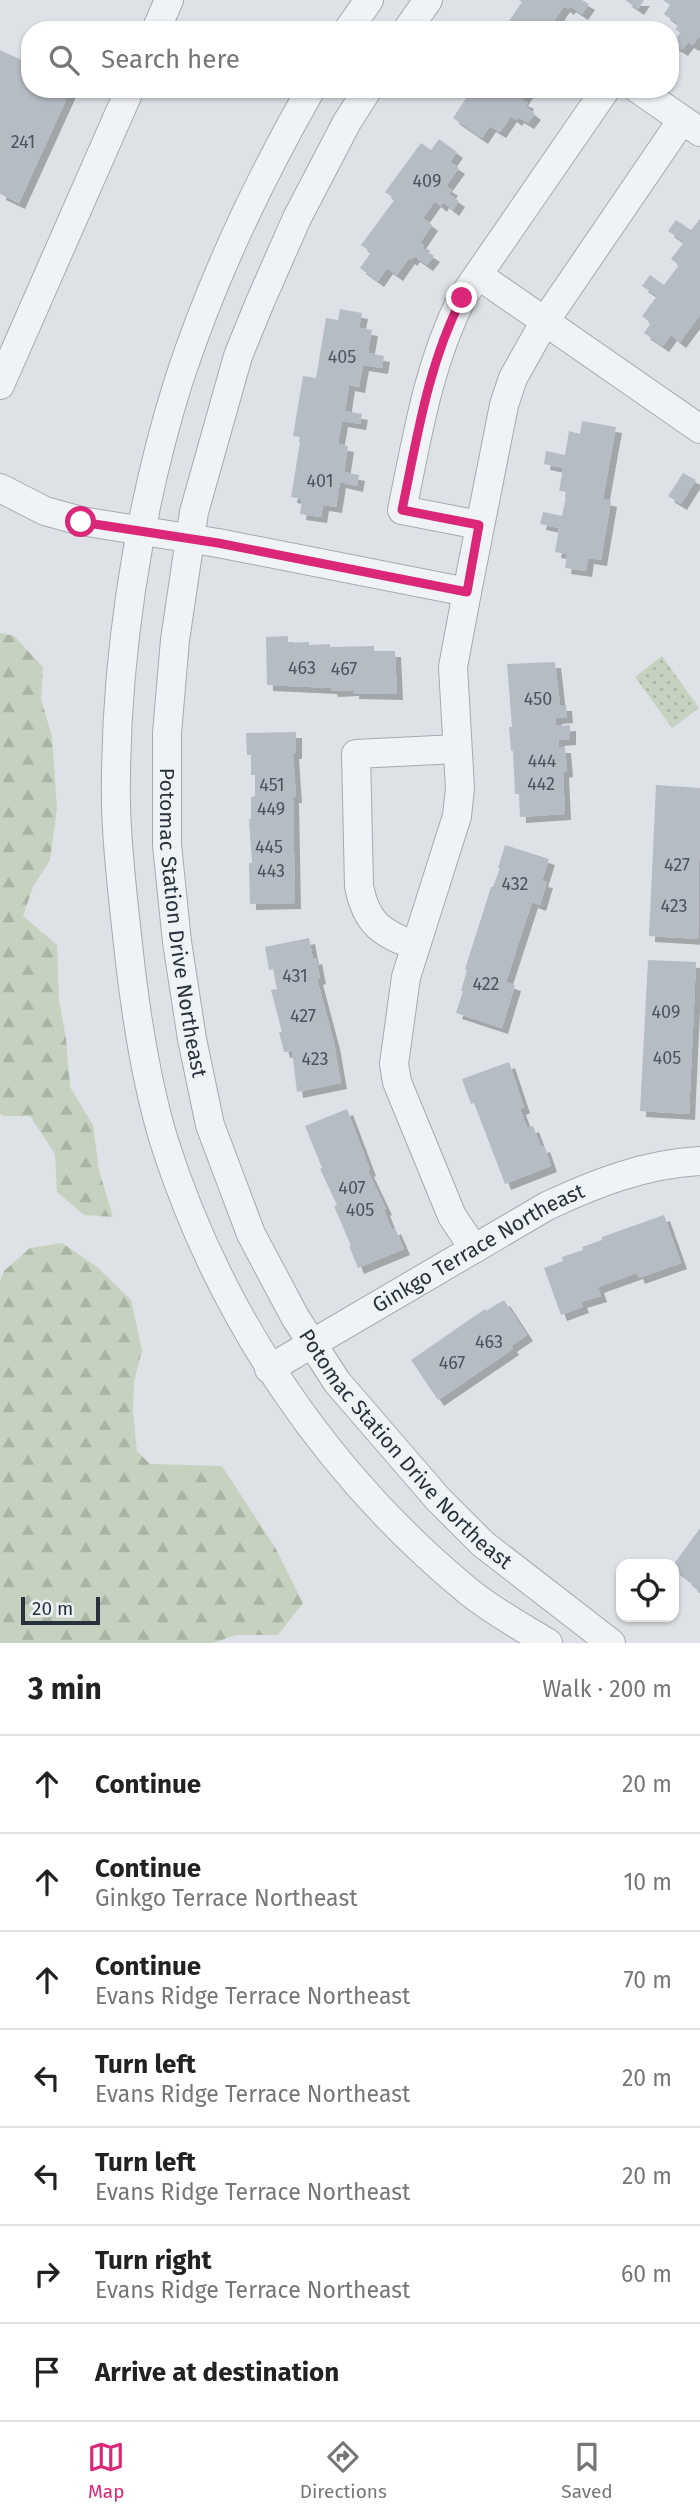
<!DOCTYPE html>
<meta charset="utf-8">
<style>
body{margin:0;font-family:"Fira Sans",sans-serif;background:#f2f2f2;color:#222}
.controls{position:absolute;right:21px;bottom:21px;display:grid;overflow:hidden;border-radius:14px;box-shadow:0 2px 5px #0004}
.controls button{width:63px;height:63px;display:grid;place-items:center;padding:0;border:0;border-bottom:2px solid #e0e0e0;background:#fff;color:#222;font:35px sans-serif}
.scale{position:absolute;left:21px;bottom:18px;width:79px;box-sizing:border-box;padding-left:7px;border:4px solid #27323d;border-top:0;font-size:19px;line-height:24px;white-space:nowrap;color:#27323d;-webkit-text-stroke:5px #edf1f5;paint-order:stroke}
.stop{position:absolute;width:21px;height:21px;margin:-16px;border:5px solid #db2777;border-radius:50%;background:#fff}
.stop.end{background:#db2777;border-color:#fff;box-shadow:0 2px 7px #0008}
.list{margin:0;padding:0;list-style:none}
h2{display:flex;justify-content:space-between;align-items:center;height:91px;margin:0;padding:0 28px;font-size:30px}
h2 small{font-size:23px;font-weight:400;color:#767676}
.list li{display:grid;grid-template-columns:46px 1fr auto;gap:21px;align-items:center;box-sizing:border-box;height:98px;padding:0 28px;border-top:2px solid #e0e0e0}
.list b{display:block;font-size:26px;white-space:nowrap}
.list p{margin:0;font-size:23px;white-space:nowrap;color:#767676}
.list em{font-size:23px;font-style:normal;color:#767676}
.icon{flex:none;width:38px;height:38px;fill:none;stroke:currentColor;stroke-width:2;stroke-linecap:round;stroke-linejoin:round}
.map{position:relative;flex:none;width:700px;height:1643px;overflow:hidden}
.search{position:absolute;background:#fff;box-shadow:0 2px 5px #0004;left:21px;right:21px;top:21px;height:77px;display:flex;align-items:center;gap:18px;box-sizing:border-box;padding:0 24px;border-radius:28px;color:#767676;font-size:26px}
.sheet{height:777px;background:#fff}
nav{display:flex;justify-content:space-around;align-items:center;box-sizing:border-box;height:98px;border-top:2px solid #e0e0e0;background:#fff;font-size:19px;color:#767676}
nav a{display:grid;justify-items:center;gap:4px}
nav .on{color:#db2777}
.map>svg:first-child{display:block}
</style>
<div class="map">
<svg width="700" height="1643" viewBox="0 0 700 1643">
<defs>
<pattern id="forest-firs" width="22" height="20" patternUnits="userSpaceOnUse" patternTransform="scale(1.75)"><rect width="22" height="20" fill="#c6d1bf"/><path d="M5 1l3.5 6h-7zM16 11l3.5 6h-7z" fill="#aab4a5"/></pattern>
<pattern id="park-dots" width="8" height="8" patternUnits="userSpaceOnUse" patternTransform="scale(1.75)"><rect width="8" height="8" fill="#c6d1bf"/><path d="M2 2h.1M6 6h.1" fill="none" stroke="#aab4a5" stroke-width="1.8" stroke-linecap="round"/></pattern>
<filter id="shadow"><feDropShadow dx="6" dy="6" stdDeviation="0" flood-color="#0004"/></filter>
</defs>
<rect width="100%" height="100%" fill="#dee2e7"/>
<!-- forest -->
<g fill="url(#forest-firs)">
<polygon points="0,633 14,636 43,667 41,699 52,737 57,808 50,860 33,887 23,916 57,945 59,1000 66,1039 70,1087 93,1125 99,1170 113,1217 84,1215 57,1192 55,1154 30,1116 4,1116 0,1114"/>
<polygon points="62,1243 97,1267 131,1300 142,1350 134,1382 133,1412 137,1451 150,1464 222,1466 276,1549 303,1603 278,1635 236,1635 213,1643 0,1643 0,1281 4,1271 30,1248"/>
</g>
<!-- park -->
<polygon fill="url(#park-dots)" points="662,656 699,708 672,728 635,677"/>
<!-- building -->
<g fill="#b5bcc4" filter="url(#shadow)">
<polygon points="519,0 582,0 589,4 582,14 570,6 568,9 564,6 554,21 561,26 558,30 503,30 522,2"/>
<polygon points="625,0 644,0 638,9"/>
<polygon points="663,0 700,0 700,38 698,37 693,45 688,42 682,50 672,44 680,33 675,29 679,25 664,14 670,5"/>
<polygon points="0,50 30,64 30,89 71,89 19,203 0,194"/>
<polygon points="472,89 529,89 522,100 528,103 526,107 535,114 528,123 518,117 516,120 511,116 500,132 490,126 482,138 453,118"/>
<polygon points="439,139 457,152 450,162 459,168 446,186 452,190 449,194 459,201 453,210 443,202 441,206 435,201 423,218 432,225 420,243 424,245 422,248 434,256 427,265 414,256 411,260 409,258 397,275 387,268 378,281 360,268 371,252 361,245 395,199 385,192 421,143 431,150"/>
<polygon points="700,219 700,315 680,342 671,335 663,346 644,333 651,323 642,316 657,296 642,286 650,275 664,285 679,265 671,259 684,242 668,231 676,220 691,230"/>
<polygon points="340,309 362,313 359,328 372,330 368,353 384,356 382,368 363,365 359,387 349,385 345,411 362,414 360,424 342,421 338,444 348,446 344,472 359,475 357,486 340,482 336,507 323,505 321,517 300,514 302,499 291,497 301,437 293,436 303,376 316,378 326,318 338,320"/>
<polygon points="582,421 616,427 603,499 611,501 601,560 588,558 586,571 565,568 567,554 555,552 559,528 540,524 543,512 562,516 567,492 559,491 563,468 544,464 546,451 565,455 569,431 580,434"/>
<polygon points="683,473 696,480 681,504 668,496"/>
<polygon points="288,636 288,643 309,642 309,645 330,644 330,647 374,646 374,651 395,651 397,694 353,693 353,690 332,691 331,688 267,685 266,637"/>
<polygon points="555,662 560,705 566,705 567,717 556,718 556,726 570,725 570,739 558,740 559,747 565,747 567,771 563,772 565,814 520,817 519,794 515,794 513,751 511,751 509,727 512,727 507,664"/>
<polygon points="296,732 296,753 293,753 296,797 293,797 295,903 250,904 249,863 252,863 249,819 251,819 251,797 255,796 255,775 251,775 251,755 247,755 246,733"/>
<polygon points="656,785 700,788 698,939 649,936"/>
<polygon points="505,845 549,859 542,881 547,882 540,905 532,902 506,982 515,985 502,1028 456,1013 463,991 461,991 467,970 465,969 491,887 493,887 500,868 498,868"/>
<polygon points="309,938 313,959 316,958 320,978 317,979 334,1043 341,1083 297,1092 292,1051 284,1052 279,1032 282,1032 271,990 277,989 273,969 269,970 265,947"/>
<polygon points="648,960 696,962 689,1114 640,1111"/>
<polygon points="509,1062 524,1107 520,1109 527,1128 533,1126 541,1147 544,1146 551,1166 505,1184 474,1103 471,1104 462,1079"/>
<polygon points="347,1109 370,1170 368,1171 386,1209 384,1210 392,1230 395,1228 404,1249 358,1268 349,1246 351,1246 334,1206 337,1205 320,1169 322,1168 305,1126"/>
<polygon points="664,1215 681,1263 639,1278 637,1273 598,1287 601,1296 581,1302 583,1307 561,1315 544,1268 563,1261 562,1257 583,1250 582,1247 602,1240 602,1237"/>
<polygon points="504,1300 527,1335 511,1346 513,1349 438,1400 411,1360 485,1309 486,1311"/>
<polygon points="700,1528 700,1592 691,1585 693,1583 674,1569 674,1564"/>
</g>
<g fill="none" stroke-linecap="round" stroke-linejoin="round">
<defs>
<g id="minor">
<polyline points="156,30 169,0"/>
<polyline points="348,30 369,0"/>
<polyline points="407,30 428,0"/>
<path d="M 311,89 C 258,182 211,281 178,383 C 137,514 114,667 116,805 C 117,851 123,898 128,944 C 135,1010 145,1078 164,1141 C 220,1317 326,1474 468,1591 C 492,1611 522,1627 548,1643"/>
<path id="s1" d="M 368,89 L 347,122 L 297,218 L 260,302 L 238,356 L 194,512 L 175,640 L 167,733 L 167,845 L 177,942 L 192,1039 L 210,1125 L 251,1234 L 295,1317 L 337,1382 L 438,1499 L 483,1544 L 611,1643"/>
<polyline points="638,89 700,132"/>
<polyline points="478,275 700,429"/>
<polyline points="0,385 130,89"/>
<polyline points="0,488 45,511 81,521 218,543 467,592 504,405 513,378 545,321 682,120"/>
<path d="M 479,525 L 402,510 C 417,438 428,365 462,298 L 606,89"/>
<polyline points="467,592 453,667 460,788 457,816 406,977 394,1064 397,1082 452,1216 474,1249"/>
<path d="M 415,946 C 381,933 366,923 359,886 L 356,754 L 457,749"/>
<path id="s2" d="M 269,1369 L 547,1206 C 596,1183 645,1164 700,1161"/>
</g>
</defs>
<!-- minor casing -->
<use href="#minor" stroke="#a3aab1" stroke-width="30"/>
<!-- minor -->
<use href="#minor" stroke="#f0f3f5" stroke-width="28"/>
</g>
<g fill="none" stroke-linecap="round" stroke-linejoin="round">
<!-- route -->
<path stroke="#db2777" stroke-width="9" d="M 81,522 L 218,543 L 467,592 L 479,525 L 402,510 C 417,438 428,364 462,298"/>
</g>
<g text-anchor="middle" dominant-baseline="central" stroke-width="5" stroke-linejoin="round" paint-order="stroke">
<!-- number labels -->
<g font-size="18" fill="#4a545f">
<text x="23" y="142">241</text>
<text x="427" y="181">409</text>
<text x="342" y="357">405</text>
<text x="320" y="481">401</text>
<text x="302" y="668">463</text>
<text x="344" y="669">467</text>
<text x="538" y="699">450</text>
<text x="542" y="761">444</text>
<text x="541" y="784">442</text>
<text x="272" y="785">451</text>
<text x="271" y="809">449</text>
<text x="269" y="847">445</text>
<text x="677" y="865">427</text>
<text x="271" y="871">443</text>
<text x="515" y="884">432</text>
<text x="674" y="906">423</text>
<text x="295" y="976">431</text>
<text x="486" y="984">422</text>
<text x="666" y="1012">409</text>
<text x="303" y="1016">427</text>
<text x="667" y="1058">405</text>
<text x="315" y="1059">423</text>
<text x="352" y="1188">407</text>
<text x="360" y="1210">405</text>
<text x="489" y="1342">463</text>
<text x="452" y="1363">467</text>
</g>
<!-- street labels -->
<g font-size="21" fill="#27323d" stroke="#edf1f5">
<text stroke="none"><textPath href="#s1" startOffset="873">Potomac Station Drive Northeast</textPath></text>
<text stroke="none"><textPath href="#s2" startOffset="242">Ginkgo Terrace Northeast</textPath></text>
<text stroke="none"><textPath href="#s1" startOffset="1461">Potomac Station Drive Northeast</textPath></text>
</g>
</g>
</svg>
<div class="controls">
<button><svg class="icon" aria-label="locate" viewBox="0 0 24 24"><circle cx="12" cy="12" r="6"/><path d="M12 2v4M12 18v4M2 12h4M18 12h4"/></svg></button>
</div>
<div class="scale">20 m</div>
<div class="stop" style="left:81px;top:522px"></div>
<div class="stop end" style="left:462px;top:298px"></div>
<div class="search"><svg class="icon" aria-label="search" viewBox="0 0 24 24"><circle cx="10" cy="10" r="6"/><path d="M15 15l6 6"/></svg>Search here</div>
</div>
<section class="sheet">
<h2>3 min<small>Walk · 200 m</small></h2>
<ul class="list">
<li><svg class="icon" aria-label="ahead" viewBox="0 0 24 24"><path d="M12 20V5M6 11l6-6 6 6"/></svg><div><b>Continue</b></div><em>20 m</em></li>
<li><svg class="icon" aria-label="ahead" viewBox="0 0 24 24"><path d="M12 20V5M6 11l6-6 6 6"/></svg><div><b>Continue</b><p>Ginkgo Terrace Northeast</p></div><em>10 m</em></li>
<li><svg class="icon" aria-label="ahead" viewBox="0 0 24 24"><path d="M12 20V5M6 11l6-6 6 6"/></svg><div><b>Continue</b><p>Evans Ridge Terrace Northeast</p></div><em>70 m</em></li>
<li><svg class="icon" aria-label="left" viewBox="0 0 24 24"><path d="M17 20v-9H6M10 6l-5 5 5 5"/></svg><div><b>Turn left</b><p>Evans Ridge Terrace Northeast</p></div><em>20 m</em></li>
<li><svg class="icon" aria-label="left" viewBox="0 0 24 24"><path d="M17 20v-9H6M10 6l-5 5 5 5"/></svg><div><b>Turn left</b><p>Evans Ridge Terrace Northeast</p></div><em>20 m</em></li>
<li><svg class="icon" aria-label="right" viewBox="0 0 24 24"><path d="M7 20v-9h11M14 6l5 5-5 5"/></svg><div><b>Turn right</b><p>Evans Ridge Terrace Northeast</p></div><em>60 m</em></li>
<li><svg class="icon" aria-label="arrive" viewBox="0 0 24 24"><path d="M6 21V4h12l-3 4 3 4H6"/></svg><div><b>Arrive at destination</b></div></li>
</ul>
</section>
<nav>
<a class="on"><svg class="icon" aria-label="map" viewBox="0 0 24 24"><path d="M3 6l6-2 6 2 6-2v14l-6 2-6-2-6 2zM9 4v14M15 6v14"/></svg>Map</a>
<a><svg class="icon" aria-label="directions" viewBox="0 0 24 24"><path d="M12 3l9 9-9 9-9-9zM9 14v-3h6M13 9l2 2-2 2"/></svg>Directions</a>
<a><svg class="icon" aria-label="saved" viewBox="0 0 24 24"><path d="M7 4h10v16l-5-4-5 4z"/></svg>Saved</a>
</nav>
